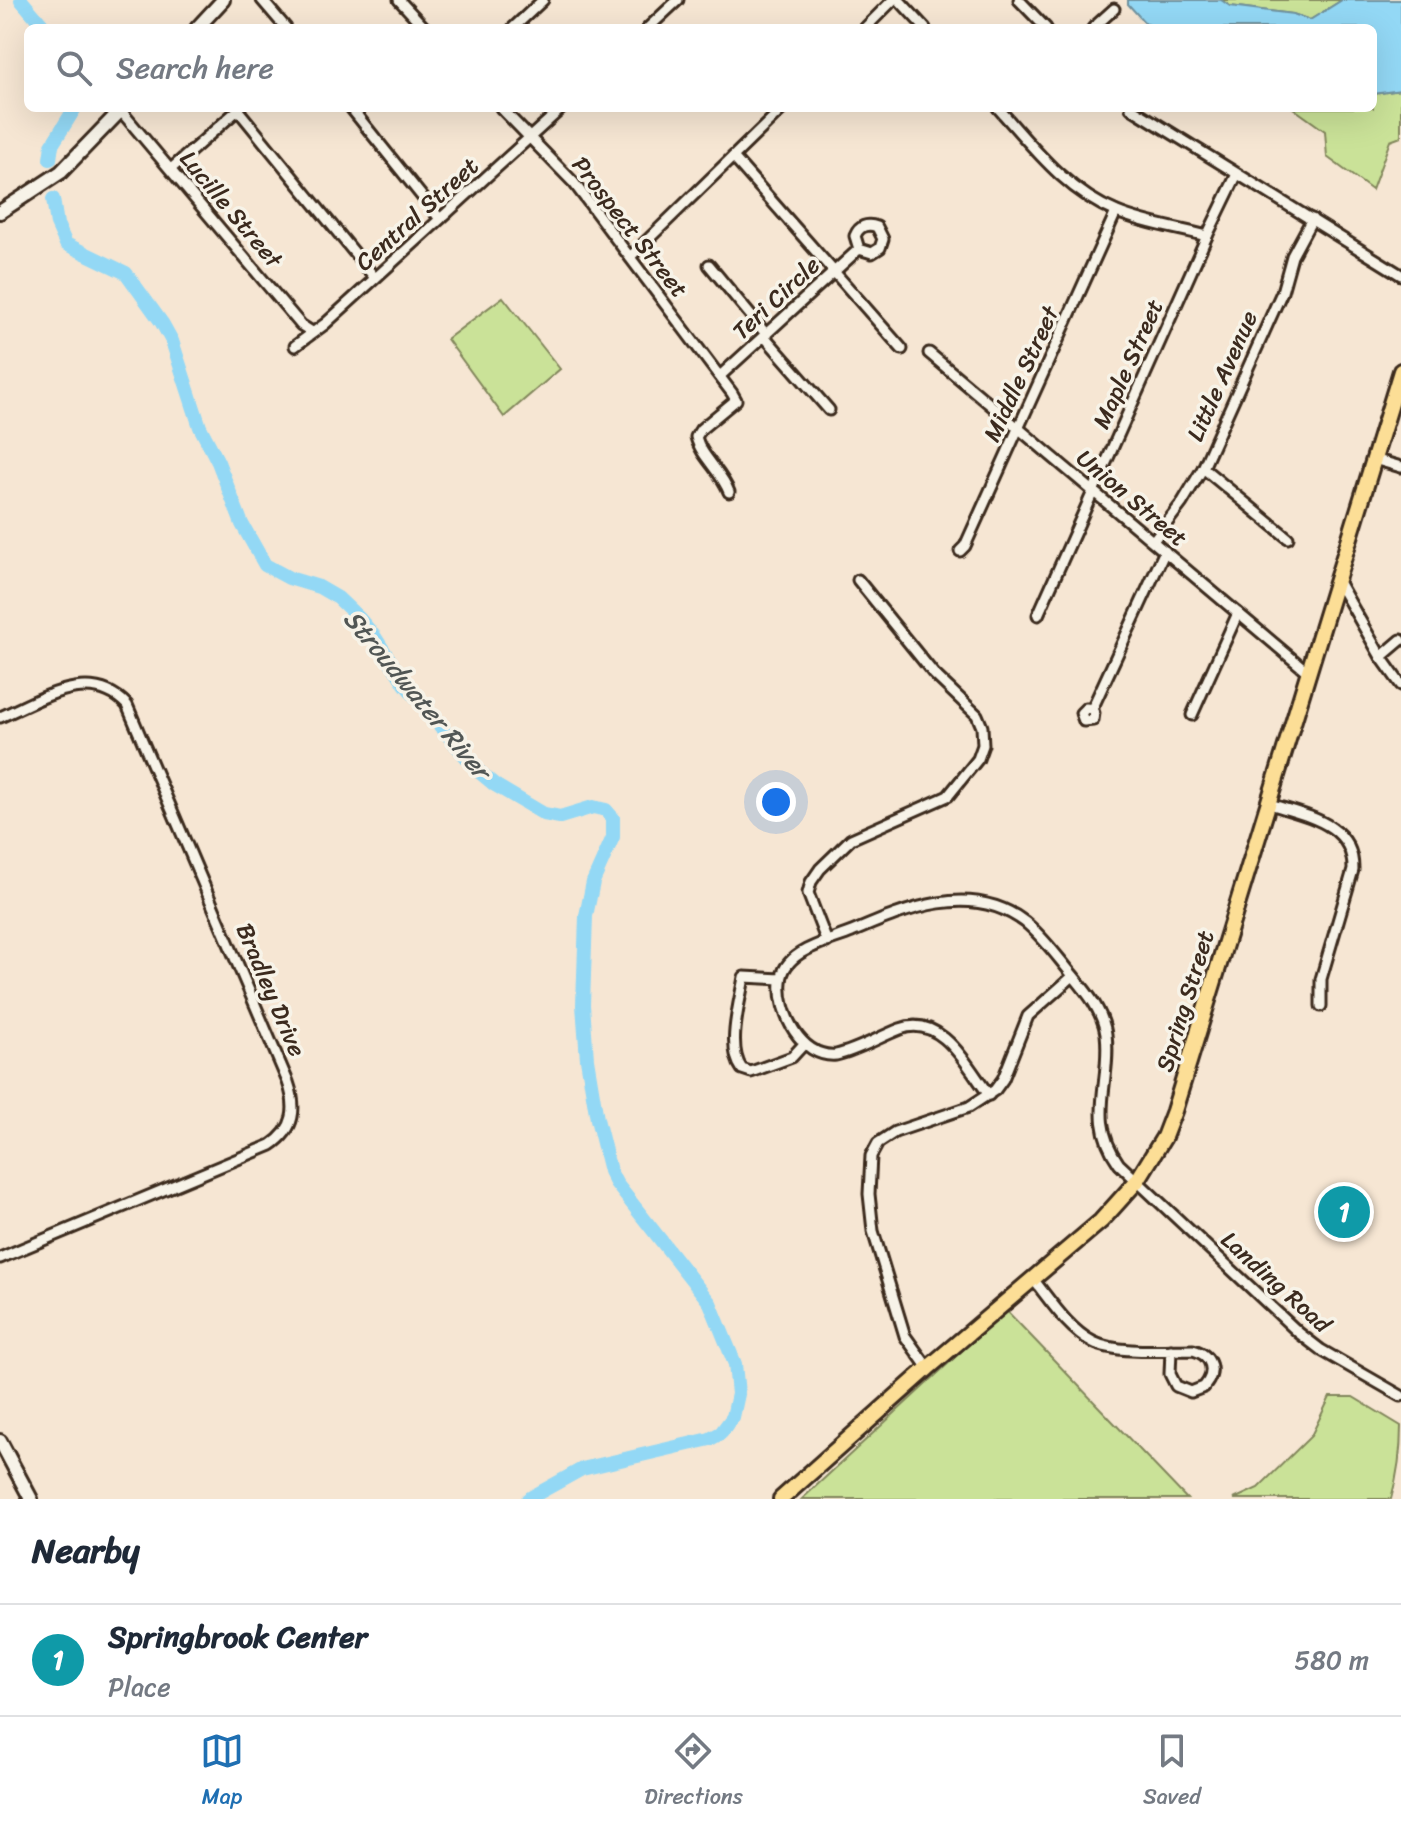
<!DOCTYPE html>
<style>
body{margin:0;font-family:Sriracha,sans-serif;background:#f2f2f3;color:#1f2937}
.you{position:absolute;left:776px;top:802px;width:28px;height:28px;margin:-20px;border:6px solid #fff;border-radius:50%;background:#1a73e8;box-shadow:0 0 0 12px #1a73e833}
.badge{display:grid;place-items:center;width:52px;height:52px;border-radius:50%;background:#1f6fb2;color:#fff;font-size:26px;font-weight:700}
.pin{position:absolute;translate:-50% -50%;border:4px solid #fff;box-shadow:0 2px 8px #0006}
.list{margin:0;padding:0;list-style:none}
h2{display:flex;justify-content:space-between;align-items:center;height:104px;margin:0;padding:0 32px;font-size:34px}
h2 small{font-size:26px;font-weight:400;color:#747a83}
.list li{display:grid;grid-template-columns:52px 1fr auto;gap:24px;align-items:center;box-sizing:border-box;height:112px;padding:0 32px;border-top:2px solid #e0e1e3}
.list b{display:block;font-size:30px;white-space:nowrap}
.list p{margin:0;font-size:26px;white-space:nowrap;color:#747a83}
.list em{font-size:26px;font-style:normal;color:#747a83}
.icon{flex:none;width:44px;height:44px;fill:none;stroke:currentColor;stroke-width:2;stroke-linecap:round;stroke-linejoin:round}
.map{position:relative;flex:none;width:1401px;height:1499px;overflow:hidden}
.search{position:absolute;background:#fff;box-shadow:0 8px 32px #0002;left:24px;right:24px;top:24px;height:88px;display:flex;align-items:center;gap:20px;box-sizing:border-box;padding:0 28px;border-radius:12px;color:#747a83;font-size:30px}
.sheet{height:216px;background:#fff}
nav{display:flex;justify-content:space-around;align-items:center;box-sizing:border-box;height:112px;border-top:2px solid #e0e1e3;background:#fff;font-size:22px;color:#747a83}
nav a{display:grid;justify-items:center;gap:4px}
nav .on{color:#1f6fb2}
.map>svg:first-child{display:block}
</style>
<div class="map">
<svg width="1401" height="1499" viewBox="0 0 1401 1499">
<rect width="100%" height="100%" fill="#f6e6d3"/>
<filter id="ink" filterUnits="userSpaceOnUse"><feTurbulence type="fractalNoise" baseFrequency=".0125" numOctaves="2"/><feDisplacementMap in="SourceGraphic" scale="16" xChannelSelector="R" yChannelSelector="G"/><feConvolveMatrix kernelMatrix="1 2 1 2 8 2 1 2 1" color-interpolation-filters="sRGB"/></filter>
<g filter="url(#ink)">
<!-- green -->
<g fill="#cae298" stroke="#82865b" stroke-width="2">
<polygon points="1221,0 1353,0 1342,0 1310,20 1293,14 1230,6"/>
<polygon points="1401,90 1401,137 1390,141 1372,190 1327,157 1325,131 1293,108 1373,108 1373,94"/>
<polygon points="503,297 560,369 504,417 447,339"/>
<polygon points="1006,1310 1187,1499 802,1499"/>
<path d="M 1330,1397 L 1353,1397 L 1401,1426 C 1401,1452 1398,1474 1391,1499 L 1234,1499 L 1258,1488 L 1311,1436 Z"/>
</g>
<!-- water -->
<polygon fill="#93d8f5" stroke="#70929f" stroke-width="2" points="1128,0 1221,0 1230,6 1293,14 1310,20 1342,0 1401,0 1401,90 1373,94 1373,28 1156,28 1145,23 1128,4"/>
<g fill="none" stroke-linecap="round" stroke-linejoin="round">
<!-- river -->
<g stroke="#93d8f5" stroke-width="14">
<polyline points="21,0 45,28"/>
<polyline points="50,159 52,145 75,108"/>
<polyline points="53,199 57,224 66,244 126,273 162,323 172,341 200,427 218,462 242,524 265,565 289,578 319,587 338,598 359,618 375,637 405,684 477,770 495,785 544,814 560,817 593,807 606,810 613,818 613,837 593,882 586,916 583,1005 587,1059 597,1119 610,1171 616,1183 710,1303 735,1364 738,1394 733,1417 721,1433 710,1439 582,1469 528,1499"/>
</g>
<defs>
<g id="street">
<polyline points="262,0 286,28"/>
<polyline points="399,0 425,28"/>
<polyline points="899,0 925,28"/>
<polyline points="1019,0 1046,28"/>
<polyline points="513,28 543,0"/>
<polyline points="648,28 678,0"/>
<polyline points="865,28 893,0"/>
<polyline points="1093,28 1114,9"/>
<polyline points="351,108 440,219"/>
<path d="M 501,108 L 574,183 L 732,393 L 736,400 L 701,429 L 696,437 C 701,457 722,472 729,492"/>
<path d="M 998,108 C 1033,147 1067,192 1117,212 C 1146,224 1177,228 1207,236"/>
<polyline points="1131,108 1401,275"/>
<polyline points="238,110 375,278"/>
<polyline points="121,111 301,325 312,332"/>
<polyline points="733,157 902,349"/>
<polyline points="172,168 240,108"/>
<polyline points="630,257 783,108"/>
<polyline points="709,265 766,334"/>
<polyline points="764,336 829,410"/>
<polyline points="295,346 325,324 562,108"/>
<polyline points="929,353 1309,673"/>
<path d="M 720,376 L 859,249 L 872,253 L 880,248 L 883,239 L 877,227 C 867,223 859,226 855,236 L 859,249"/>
<polyline points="1374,459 1401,467"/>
<polyline points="1203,468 1288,538"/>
<polyline points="1153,541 1182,503 1203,468 1282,292 1292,256 1312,219"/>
<polyline points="960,551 965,546 1116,212"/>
<polyline points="1337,580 1381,657 1401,685"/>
<polyline points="1038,615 1207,236 1237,174"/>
<polyline points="1381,657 1401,640"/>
<polyline points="1092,709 1094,713 1093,720 1084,721 1081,713 1086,708 1092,709 1165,551"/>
<polyline points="1192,715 1238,613"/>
<path d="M 0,717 C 40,700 90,666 127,705 L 288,1082 C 297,1108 295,1129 271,1145 L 0,1258"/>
<path d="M 1270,804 C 1306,816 1354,823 1353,870 L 1321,979 L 1321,1006"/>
<polyline points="827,942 808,893 811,882 820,869 851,839 948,796 978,759 983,745 982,727 977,715 934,674 858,580"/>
<path d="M 781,979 L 744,977 C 740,1002 726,1048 742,1069 L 751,1072 L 792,1057 L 804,1044"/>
<path d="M 989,1095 C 968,1068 942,1013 900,1029 C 879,1037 858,1050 836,1055 C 801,1058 778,1012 781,982 C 783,950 828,942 852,932 C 906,909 971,881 1025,922 C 1041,935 1053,951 1066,967 C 1082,987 1102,1007 1106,1034 C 1112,1083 1086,1118 1119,1164 L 1299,1333 L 1321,1350 L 1401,1396"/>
<path d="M 1033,1279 C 1050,1300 1068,1329 1093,1342 C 1116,1354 1166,1350 1193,1350 C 1212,1355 1217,1372 1204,1387 L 1191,1392 L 1176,1386 L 1170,1374 L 1171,1350"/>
<polyline points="928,1368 905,1336 873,1231 869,1194 871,1156 878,1143 895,1132 969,1107 995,1090 1003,1079 1028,1016 1073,976"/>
</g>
<g id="secondary">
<polyline points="197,28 223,0"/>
<polyline points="0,212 61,172 123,108"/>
<polyline points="0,1441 31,1499"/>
</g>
<polyline id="primary" points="781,1499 928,1368 1101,1221 1137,1181 1164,1137 1174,1111 1401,371"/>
</defs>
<!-- street casing -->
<use href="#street" stroke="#3b2a1e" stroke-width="15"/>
<!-- secondary casing -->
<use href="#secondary" stroke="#3b2a1e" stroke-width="18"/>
<!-- primary casing -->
<use href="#primary" stroke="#3b2a1e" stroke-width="20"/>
<!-- street -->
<use href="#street" stroke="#f7f3e8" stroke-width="9"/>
<!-- secondary -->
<use href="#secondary" stroke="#f7f3e8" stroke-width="12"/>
<!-- primary -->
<use href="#primary" stroke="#fcde96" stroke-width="14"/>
</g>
</g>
<g text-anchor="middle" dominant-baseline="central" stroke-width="7" stroke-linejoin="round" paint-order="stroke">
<!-- street labels -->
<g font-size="24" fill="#3b2a1e" stroke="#f7f3e8">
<text transform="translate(231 209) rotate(50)">Lucille Street</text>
<text transform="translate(417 214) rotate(-42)">Central Street</text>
<text transform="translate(630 227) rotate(52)">Prospect Street</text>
<text transform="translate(776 298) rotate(-43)">Teri Circle</text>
<text transform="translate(1128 364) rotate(-66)">Maple Street</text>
<text transform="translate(1021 374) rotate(-65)">Middle Street</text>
<text transform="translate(1222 376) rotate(-66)">Little Avenue</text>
<text transform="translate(1132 498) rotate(40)">Union Street</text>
<text transform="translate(271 990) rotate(67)">Bradley Drive</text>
<text transform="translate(1185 1001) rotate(-73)">Spring Street</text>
<text transform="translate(1276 1282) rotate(42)">Landing Road</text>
</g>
<!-- water labels -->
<g font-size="26" font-style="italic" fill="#515654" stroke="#f7f3e8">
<text transform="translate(417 694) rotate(50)">Stroudwater River</text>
</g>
</g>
</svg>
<div class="you"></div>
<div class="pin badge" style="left:1344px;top:1212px;background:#0f9aa8">1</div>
<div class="search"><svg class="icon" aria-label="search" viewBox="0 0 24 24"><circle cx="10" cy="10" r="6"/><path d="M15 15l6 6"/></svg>Search here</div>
</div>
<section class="sheet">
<h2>Nearby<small></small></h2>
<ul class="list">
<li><span class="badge" style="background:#0f9aa8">1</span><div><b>Springbrook Center</b><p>Place</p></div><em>580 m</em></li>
</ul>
</section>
<nav>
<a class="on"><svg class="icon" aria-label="map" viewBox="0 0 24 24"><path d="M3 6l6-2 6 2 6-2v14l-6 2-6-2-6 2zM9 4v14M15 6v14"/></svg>Map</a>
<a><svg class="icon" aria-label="directions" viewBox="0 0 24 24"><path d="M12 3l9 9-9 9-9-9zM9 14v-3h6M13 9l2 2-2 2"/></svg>Directions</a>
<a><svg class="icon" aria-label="saved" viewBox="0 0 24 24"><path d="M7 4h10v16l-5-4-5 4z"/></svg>Saved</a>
</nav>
